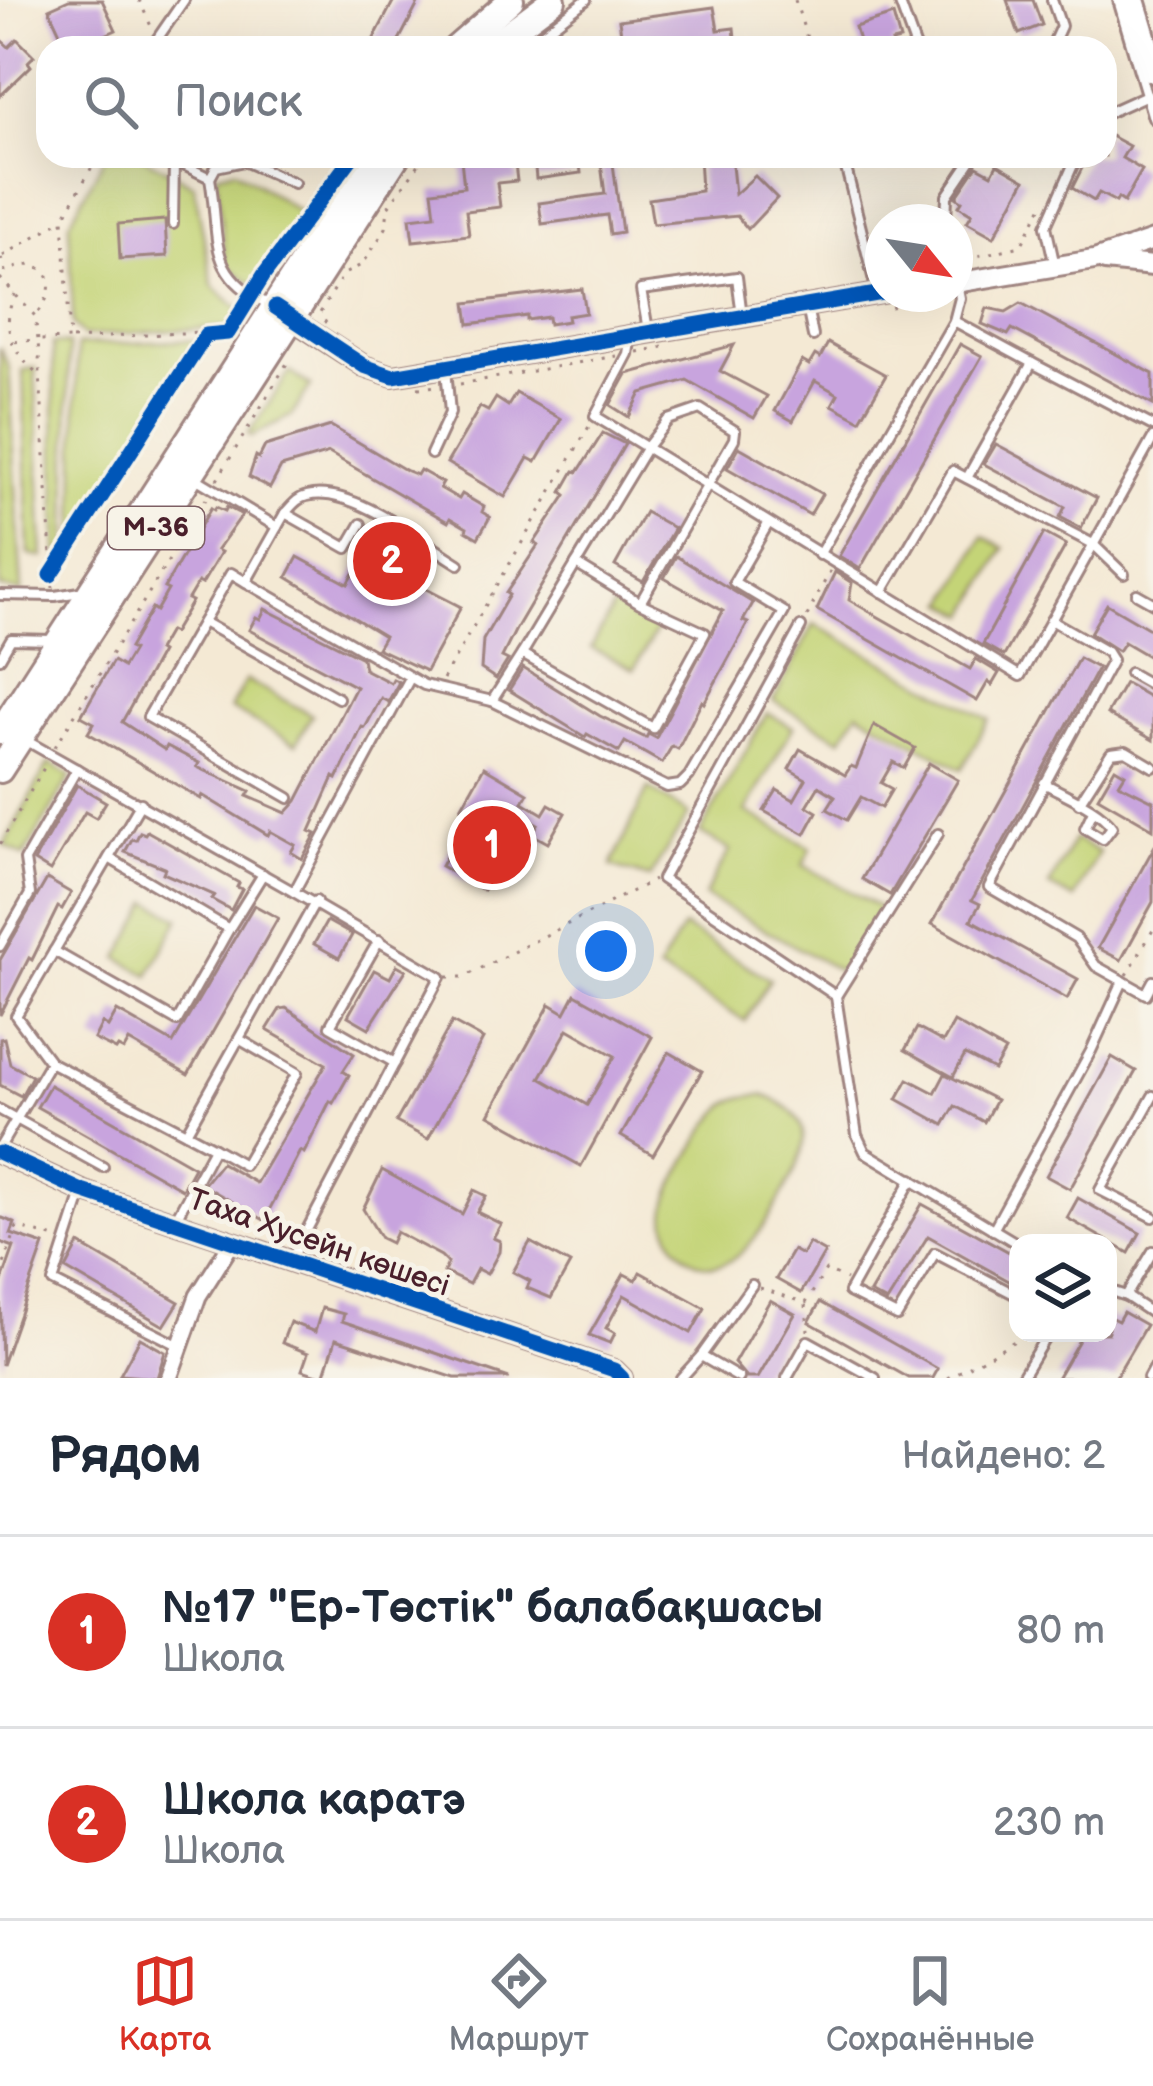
<!DOCTYPE html>
<html lang="ru">
<meta charset="utf-8">
<style>
body{margin:0;font-family:"Balsamiq Sans",sans-serif;background:#f6f6f7;color:#1f2937}
.controls{position:absolute;right:36px;bottom:36px;display:grid;overflow:hidden;border-radius:24px;box-shadow:0 12px 48px #0002}
.controls button{width:108px;height:108px;display:grid;place-items:center;padding:0;border:0;border-bottom:3px solid #e0e1e3;background:#fff;color:#1f2937;font:60px sans-serif}
.compass{position:absolute;left:865px;top:204px;width:108px;height:108px;border-radius:50%;background:#fff;box-shadow:0 12px 48px #0002;rotate:120deg}
.you{position:absolute;left:606px;top:951px;width:42px;height:42px;margin:-30px;border:9px solid #fff;border-radius:50%;background:#1a73e8;box-shadow:0 0 0 18px #1a73e833}
.badge{display:grid;place-items:center;width:78px;height:78px;border-radius:50%;background:#d93025;color:#fff;font-size:39px;font-weight:700}
.pin{position:absolute;translate:-50% -50%;border:6px solid #fff;box-shadow:0 3px 12px #0006}
.list{margin:0;padding:0;list-style:none}
h2{display:flex;justify-content:space-between;align-items:center;height:156px;margin:0;padding:0 48px;font-size:51px}
h2 small{font-size:39px;font-weight:400;color:#747a83}
.list li{display:grid;grid-template-columns:78px 1fr auto;gap:36px;align-items:center;box-sizing:border-box;height:192px;padding:0 48px;border-top:3px solid #e0e1e3}
.list b{display:block;font-size:45px;white-space:nowrap}
.list p{margin:0;font-size:39px;white-space:nowrap;color:#747a83}
.list em{font-size:39px;font-style:normal;color:#747a83}
.icon{flex:none;width:66px;height:66px;fill:none;stroke:currentColor;stroke-width:2;stroke-linecap:round;stroke-linejoin:round}
.map{position:relative;flex:none;width:1153px;height:1378px;overflow:hidden}
.search{position:absolute;background:#fff;box-shadow:0 12px 48px #0002;left:36px;right:36px;top:36px;height:132px;display:flex;align-items:center;gap:30px;box-sizing:border-box;padding:0 42px;border-radius:36px;color:#747a83;font-size:45px}
.sheet{height:540px;background:#fff}
nav{display:flex;justify-content:space-around;align-items:center;box-sizing:border-box;height:168px;border-top:3px solid #e0e1e3;background:#fff;font-size:33px;color:#747a83}
nav a{display:grid;justify-items:center;gap:6px}
nav .on{color:#d93025}
.map>svg:first-child{display:block}
</style>
<div class="map">
<svg width="1153" height="1378" viewBox="0 0 1153 1378">
<rect width="100%" height="100%" fill="#f7f3e8"/>
<filter id="ink" filterUnits="userSpaceOnUse"><feTurbulence type="fractalNoise" baseFrequency=".00833" numOctaves="2"/><feDisplacementMap in="SourceGraphic" scale="24" xChannelSelector="R" yChannelSelector="G"/><feConvolveMatrix kernelMatrix="1 2 1 2 8 2 1 2 1" color-interpolation-filters="sRGB"/></filter>
<filter id="wash" filterUnits="userSpaceOnUse"><feTurbulence type="fractalNoise" baseFrequency=".004" numOctaves="4" result="noise"/><feDisplacementMap in="SourceGraphic" scale="48" xChannelSelector="R" yChannelSelector="G"/><feGaussianBlur stdDeviation="2.7" result="paint"/><feColorMatrix in="noise" values="0 0 0 0 0 0 0 0 0 0 0 0 0 0 0 0 0 1.4 0 .05"/><feComposite in="paint" operator="in"/></filter>
<g filter="url(#wash)">
<rect width="100%" height="100%" fill="#f4e9d4"/>
<!-- green -->
<g fill="#c4d477" stroke="#877a51" stroke-width="3">
<polygon points="105,156 141,156 194,185 213,286 241,311 230,327 84,336 73,325 69,223"/>
<polygon points="235,169 301,213 255,286 226,265 216,174"/>
<polygon points="200,340 75,539 77,345"/>
<polygon points="53,343 69,344 67,547 57,554"/>
<polygon points="0,347 9,368 22,592 0,588"/>
<polygon points="35,368 43,557 29,554 23,370"/>
<polygon points="290,372 311,386 292,415 252,436 248,434"/>
<polygon points="983,536 1004,548 968,615 947,603"/>
<polygon points="615,604 658,627 634,669 591,648"/>
<polygon points="814,624 989,719 962,769 858,712 841,739 773,701"/>
<polygon points="246,680 312,715 296,744 230,709"/>
<polygon points="767,713 793,727 746,812 811,848 803,865 880,908 843,973 704,896 730,850 700,833"/>
<polygon points="49,763 71,776 24,856 4,845"/>
<polygon points="648,788 689,814 649,878 611,866"/>
<polygon points="1074,839 1099,852 1074,899 1049,886"/>
<polygon points="150,902 180,918 149,975 119,958"/>
<polygon points="683,927 770,979 745,1021 658,970"/>
<path d="M 763,1095 C 828,1118 801,1162 776,1206 C 756,1240 722,1293 679,1249 C 669,1238 664,1221 667,1206 C 671,1184 710,1117 728,1104 C 739,1096 750,1096 763,1095 Z"/>
</g>
<g id="blocks">
<!-- building -->
<g fill="#c8a4de" fill-rule="evenodd">
<polygon points="69,0 102,0 116,30 76,48 67,48 49,9"/>
<polygon points="394,0 420,0 395,48 369,48"/>
<polygon points="1007,0 1033,0 1042,25 1019,34"/>
<polygon points="714,7 718,30 734,28 736,48 623,48 619,20"/>
<polygon points="893,15 900,40 892,42 894,48 861,48 855,27"/>
<polygon points="0,39 9,47 17,39 34,56 28,62 31,66 0,96"/>
<polygon points="1105,133 1129,146 1122,158 1142,170 1124,202 1118,198 1116,202 1099,193 1094,201 1072,188 1088,156 1105,156"/>
<polygon points="485,156 514,156 517,181 497,183 500,207 466,211 469,235 413,241 410,218 435,215 432,191 464,187 461,159"/>
<polygon points="534,156 579,156 581,173 536,179"/>
<polygon points="600,156 612,156 622,232 610,234 607,215 542,224 539,203 605,194"/>
<polygon points="699,156 731,156 735,194 755,176 777,198 748,229 737,216 653,224 649,199 701,191"/>
<polygon points="997,164 1025,180 994,237 967,222 972,214 959,206 962,201 956,197 977,166 992,174"/>
<polygon points="165,220 167,256 120,259 118,224"/>
<polygon points="582,289 586,313 567,316 568,321 549,324 548,317 527,320 527,316 469,324 466,303"/>
<polygon points="1021,303 1153,374 1153,405 1012,329 1008,335 982,324 987,308 1006,312"/>
<polygon points="828,343 886,375 860,420 832,405 838,394 815,381 793,421 775,411 802,361 809,365 815,355 820,358"/>
<polygon points="960,344 982,356 860,569 839,556"/>
<polygon points="734,345 720,371 767,396 754,418 687,380 641,393 629,417 610,405 627,374"/>
<polygon points="516,393 561,419 536,462 528,458 505,497 447,463 480,407 488,411 496,398 508,406"/>
<polygon points="331,426 407,471 417,475 420,470 443,483 440,488 459,499 462,494 484,507 482,512 490,517 478,538 466,531 467,528 450,518 448,522 329,453 281,467 270,488 249,477 256,456 259,458 265,446"/>
<polygon points="603,433 625,444 516,629 502,657 508,660 496,679 481,669 483,640 509,595 506,593 538,545 534,543 566,495 562,492 574,471 578,472"/>
<polygon points="996,444 1097,498 1081,528 1060,517 1065,507 984,464"/>
<polygon points="739,447 822,494 810,515 727,468"/>
<polygon points="216,507 225,511 227,507 242,515 217,550 221,552 202,584 198,582 188,599 192,601 173,633 169,631 158,650 161,652 122,722 165,750 167,746 199,763 197,767 250,791 247,796 286,813 297,801 356,687 249,630 256,617 260,619 265,609 269,611 362,658 364,669 391,683 393,679 399,682 388,702 381,698 365,728 362,727 337,779 334,777 310,831 316,834 302,859 291,852 295,845 270,831 268,835 202,795 201,799 88,733 94,723 81,716 113,661 123,667 133,650 129,648 152,608 156,611 168,590 164,588 211,508 214,510"/>
<polygon points="645,512 674,528 643,582 615,566"/>
<polygon points="377,533 410,552 404,563 410,566 403,577 461,607 426,671 377,648 384,636 287,577 298,557 348,584"/>
<polygon points="1044,533 1066,545 1004,656 983,644"/>
<polygon points="676,556 753,603 743,621 748,623 704,703 702,701 678,749 672,746 662,763 625,742 619,752 587,734 585,737 509,690 523,668 600,716 646,738 648,734 656,738 723,611 664,578"/>
<polygon points="835,572 852,583 849,600 970,669 976,659 999,673 992,685 988,682 977,701 817,610"/>
<polygon points="1107,604 1153,631 1153,659 1124,642 1118,651 1090,633"/>
<polygon points="1079,658 1098,668 972,900 980,904 971,920 1078,979 1067,999 932,924"/>
<polygon points="1125,683 1153,699 1153,740 1107,714"/>
<polygon points="874,725 915,748 904,768 893,762 881,783 892,789 881,808 861,797 847,820 827,809 835,796 819,786 807,806 817,812 805,834 764,811 777,790 794,800 806,779 789,769 800,749 845,775 851,766 856,768"/>
<polygon points="929,763 958,780 890,895 862,879"/>
<polygon points="484,767 528,793 523,802 543,814 549,804 565,813 548,843 532,834 538,824 511,809 492,843 505,850 483,890 441,866 452,846 457,849 475,816 461,808"/>
<polygon points="1115,768 1125,774 1119,784 1153,801 1153,829 1098,797"/>
<polygon points="77,785 106,802 96,818 85,812 50,871 34,861"/>
<polygon points="147,831 239,883 237,887 242,889 231,910 211,899 214,895 163,873 165,868 125,852 132,839 136,840 140,832 145,834"/>
<polygon points="1153,849 1153,902 1121,960 1098,948"/>
<polygon points="47,879 71,893 62,909 58,907 32,960 29,958 0,1015 0,960"/>
<polygon points="254,905 278,918 188,1075 129,1041 124,1050 118,1047 116,1050 94,1039 102,1023 108,1027 117,1011 173,1043"/>
<polygon points="327,921 352,935 339,958 314,944"/>
<polygon points="397,965 406,970 369,1028 348,1016 374,970 390,978"/>
<path d="M 575,994 L 652,1037 L 581,1166 L 489,1115 L 550,1004 L 565,1013 ZM 568,1029 L 615,1056 L 587,1105 L 540,1078 Z"/>
<polygon points="286,1008 354,1054 343,1071 349,1075 333,1103 330,1101 304,1153 300,1151 264,1220 203,1185 221,1163 256,1183 326,1064 267,1030 280,1009"/>
<polygon points="452,1022 483,1039 428,1139 396,1122"/>
<polygon points="954,1022 1005,1051 994,1070 965,1055 953,1077 905,1050 917,1028 943,1042"/>
<polygon points="4,1038 10,1064 32,1076 21,1096 0,1085 0,1039"/>
<polygon points="669,1052 702,1071 653,1155 621,1136"/>
<polygon points="1112,1057 1136,1071 1070,1189 1046,1176"/>
<polygon points="945,1074 996,1100 984,1122 955,1106 944,1125 897,1099 908,1079 935,1093"/>
<polygon points="50,1085 194,1167 182,1189 37,1107"/>
<polygon points="382,1170 462,1214 474,1190 486,1196 477,1212 501,1224 493,1238 500,1241 499,1252 487,1274 477,1269 469,1284 444,1272 448,1263 441,1256 396,1232 391,1243 381,1238 363,1209"/>
<polygon points="1078,1198 1140,1233 1129,1253 1067,1218"/>
<polygon points="922,1204 1018,1257 1018,1286 928,1236 887,1302 870,1293"/>
<polygon points="0,1217 15,1223 11,1234 44,1245 2,1365 0,1287 14,1247 0,1242"/>
<polygon points="530,1242 570,1264 551,1298 527,1288 530,1281 513,1272"/>
<polygon points="809,1243 825,1252 801,1293 776,1279 793,1250 802,1255"/>
<polygon points="79,1244 179,1302 164,1326 66,1269"/>
<polygon points="640,1272 705,1308 691,1333 624,1295 606,1328 615,1333 610,1343 589,1335 624,1274 636,1280"/>
<polygon points="770,1300 795,1314 758,1378 747,1378 734,1363"/>
<polygon points="820,1302 938,1369 933,1378 909,1378 809,1322"/>
<polygon points="322,1308 344,1314 342,1321 509,1378 455,1378 336,1339 324,1377 302,1370 308,1353 282,1343 290,1322 315,1332"/>
<polygon points="1123,1312 1146,1325 1115,1378 1057,1378 1083,1333 1108,1333 1108,1316 1118,1321"/>
<polygon points="140,1338 165,1352 157,1378 120,1375"/>
</g>
</g>
</g>
<g filter="url(#ink)">
<use href="#blocks" fill-opacity="0" stroke="#9f8480" stroke-width="3"/>
<g fill="none" stroke-linecap="round" stroke-linejoin="round">
<defs>
<g id="service">
<polyline points="1118,0 1153,118"/>
<polyline points="899,1 916,48"/>
<polyline points="151,48 184,0"/>
<polyline points="538,48 539,36 586,0"/>
<polyline points="1051,48 1061,26 1052,0"/>
<polyline points="1105,114 1147,95"/>
<path d="M 165,156 L 210,178 C 221,240 205,272 268,304"/>
<polyline points="843,156 877,293"/>
<polyline points="210,178 216,167 244,161 294,183"/>
<polyline points="940,222 946,222 947,196 974,156"/>
<polyline points="173,224 174,162"/>
<polyline points="1055,266 1046,226 1077,156"/>
<polyline points="807,307 813,336"/>
<polyline points="954,321 1032,363 967,478"/>
<polyline points="648,330 641,290 737,277 742,316"/>
<polyline points="631,336 628,354 595,416 1020,676 1153,438"/>
<polyline points="1032,363 1153,426"/>
<polyline points="431,454 450,413 446,369"/>
<polyline points="197,479 277,527 246,582 424,685 492,701 667,787 680,785 689,776 784,612 734,582 768,524"/>
<path d="M 285,513 C 292,506 297,498 307,496 C 351,485 421,541 459,564"/>
<polyline points="277,527 285,513 347,548 361,524"/>
<polyline points="819,555 954,321 960,298 955,273"/>
<polyline points="246,582 231,573 148,717 289,798"/>
<polyline points="882,592 953,471 1093,544 1124,574"/>
<polyline points="1137,594 1153,603"/>
<polyline points="0,595 55,596 80,592"/>
<polyline points="1051,620 1107,652 1112,660 989,887 1076,938 1096,966 1146,994 1153,981"/>
<polyline points="203,622 338,698"/>
<polyline points="801,627 662,879 836,996 857,1135 865,1152 1018,1244"/>
<polyline points="522,654 576,564"/>
<polyline points="0,658 11,639 52,640"/>
<polyline points="1130,673 1153,686"/>
<polyline points="492,701 522,654 653,728 705,633 640,603 576,564 647,447 668,420 700,409 735,431 734,439 640,603"/>
<polyline points="27,741 294,892 410,678"/>
<path d="M 1044,783 C 1065,795 1099,808 1112,827 L 1103,839 L 1085,828 L 1093,811"/>
<polyline points="1079,803 1111,753 1126,751 1153,767"/>
<polyline points="109,858 229,929 263,874"/>
<polyline points="379,940 330,1026 395,1063"/>
<polyline points="0,946 30,894 25,860 77,769"/>
<polyline points="54,951 177,1021 229,929"/>
<polyline points="836,996 938,834"/>
<polyline points="50,1062 186,1133"/>
<polyline points="1153,1096 1100,1190 1153,1217"/>
<polyline points="0,1110 103,1167"/>
<polyline points="0,1147 50,1062 16,1016 141,803"/>
<polyline points="214,1148 244,1165 297,1073 239,1039"/>
<polyline points="912,1179 849,1292 897,1316 935,1253 1018,1296"/>
<polyline points="82,1193 53,1282 180,1346"/>
<polyline points="176,1218 214,1148 186,1133 316,901"/>
<polyline points="993,1230 1091,1051 1123,981"/>
<polyline points="290,1262 440,977 294,892"/>
<polyline points="1108,1290 1126,1296 1153,1314"/>
<polyline points="1126,1296 1153,1251"/>
<polyline points="701,1356 752,1285"/>
<polyline points="681,1378 701,1356 739,1378"/>
<polyline points="787,1378 808,1341 875,1378"/>
<polyline points="1021,1378 1048,1333"/>
<polyline points="1148,1378 1153,1369"/>
</g>
<polyline id="minor" points="169,1378 198,1296 231,1244"/>
<g id="tertiary">
<polyline points="1105,261 1153,266"/>
<polyline points="955,283 1094,260 1153,240"/>
<polyline points="284,314 364,366 393,376 883,293"/>
<polyline points="0,1153 82,1191 614,1370 622,1378"/>
</g>
<g id="primary">
<polyline points="1132,0 1153,70"/>
<polyline points="456,48 511,0"/>
<polyline points="489,48 553,0"/>
<polyline points="0,732 371,156"/>
<polyline points="0,770 397,156"/>
</g>
</defs>
<!-- service casing -->
<use href="#service" stroke="#9f8480" stroke-width="14"/>
<!-- minor casing -->
<use href="#minor" stroke="#9f8480" stroke-width="21"/>
<!-- tertiary casing -->
<use href="#tertiary" stroke="#9f8480" stroke-width="24"/>
<!-- primary casing -->
<use href="#primary" stroke="#9f8480" stroke-width="30"/>
<!-- path -->
<g stroke="#9f8480" stroke-width="3" stroke-dasharray="3 9" stroke-linecap="butt">
<polyline points="139,0 151,26"/>
<polyline points="795,0 810,48"/>
<polyline points="3,256 62,220"/>
<path d="M 1,258 L 5,271 C 14,269 25,263 35,266 C 60,274 48,303 35,316"/>
<polyline points="955,261 1021,246 1045,200"/>
<polyline points="346,273 363,264 386,228 388,207 425,156"/>
<polyline points="0,278 35,316 38,340 10,342"/>
<polyline points="258,289 288,249"/>
<path d="M 15,294 C 0,327 12,351 37,374"/>
<polyline points="891,307 947,300"/>
<polyline points="242,321 250,303"/>
<polyline points="326,323 320,313 340,280"/>
<polyline points="72,339 236,330"/>
<polyline points="637,352 663,347"/>
<polyline points="460,384 616,356"/>
<polyline points="418,388 439,386"/>
<polyline points="217,480 289,360"/>
<polyline points="53,588 38,340 70,339 63,219 98,156"/>
<polyline points="807,616 830,571"/>
<polyline points="443,679 591,423"/>
<polyline points="55,747 206,499"/>
<polyline points="0,844 45,766"/>
<polyline points="1127,975 1153,930"/>
<polyline points="447,977 464,977 654,880"/>
<polyline points="0,1275 17,1227 58,1239"/>
<polyline points="760,1288 806,1303 826,1270 846,1280"/>
<polyline points="806,1305 808,1331"/>
<polyline points="948,1378 1029,1333"/>
</g>
<!-- service -->
<use href="#service" stroke="#fff" stroke-width="8"/>
<!-- minor -->
<use href="#minor" stroke="#fff" stroke-width="15"/>
<!-- tertiary -->
<use href="#tertiary" stroke="#fff" stroke-width="18"/>
<!-- primary -->
<use href="#primary" stroke="#fff" stroke-width="24"/>
<defs>
<g id="cycleway">
<polyline points="275,307 364,366 393,376 883,293"/>
<polyline points="51,575 206,335 228,333 264,275 353,156"/>
<polyline points="0,1153 82,1191 614,1370 622,1378"/>
</g>
</defs>
<!-- cycleway casing -->
<use href="#cycleway" stroke="#f7f3e8" stroke-width="22"/>
<!-- cycleway -->
<use href="#cycleway" stroke="#0057b8" stroke-width="15"/>
</g>
</g>
<g text-anchor="middle" dominant-baseline="central" stroke-width="10" stroke-linejoin="round" paint-order="stroke">
<!-- shield labels -->
<rect fill="#f7f3e8" stroke="#7e5f64" stroke-width="3" x="108" y="507" width="96" height="42" rx="9"/>
<g font-size="27" font-weight="bold" fill="#4a1f2b">
<text x="156" y="528">M-36</text>
</g>
<!-- street labels -->
<g font-size="30" fill="#4a1f2b" stroke="#f7f3e8">
<text transform="translate(319 1243) rotate(19)">Таха Хусейн көшесі</text>
</g>
</g>
</svg>
<div class="controls">
<button><svg class="icon" aria-label="layers" viewBox="0 0 24 24"><path d="M12 4l9 5-9 5-9-5zM3 14l9 5 9-5"/></svg></button>
</div>
<svg class="compass" viewBox="-18 -18 36 36"><path d="M0-13l5 13h-10z" fill="#e53935"/><path d="M0 13l5-13h-10z" fill="#747a83"/></svg>
<div class="you"></div>
<div class="pin badge" style="left:492px;top:845px">1</div>
<div class="pin badge" style="left:392px;top:561px">2</div>
<div class="search"><svg class="icon" aria-label="search" viewBox="0 0 24 24"><circle cx="10" cy="10" r="6"/><path d="M15 15l6 6"/></svg>Поиск</div>
</div>
<section class="sheet">
<h2>Рядом<small>Найдено: 2</small></h2>
<ul class="list">
<li><span class="badge">1</span><div><b>№17 &quot;Ер-Төстік&quot; балабақшасы</b><p>Школа</p></div><em>80 m</em></li>
<li><span class="badge">2</span><div><b>Школа каратэ</b><p>Школа</p></div><em>230 m</em></li>
</ul>
</section>
<nav>
<a class="on"><svg class="icon" aria-label="map" viewBox="0 0 24 24"><path d="M3 6l6-2 6 2 6-2v14l-6 2-6-2-6 2zM9 4v14M15 6v14"/></svg>Карта</a>
<a><svg class="icon" aria-label="directions" viewBox="0 0 24 24"><path d="M12 3l9 9-9 9-9-9zM9 14v-3h6M13 9l2 2-2 2"/></svg>Маршрут</a>
<a><svg class="icon" aria-label="saved" viewBox="0 0 24 24"><path d="M7 4h10v16l-5-4-5 4z"/></svg>Сохранённые</a>
</nav>
